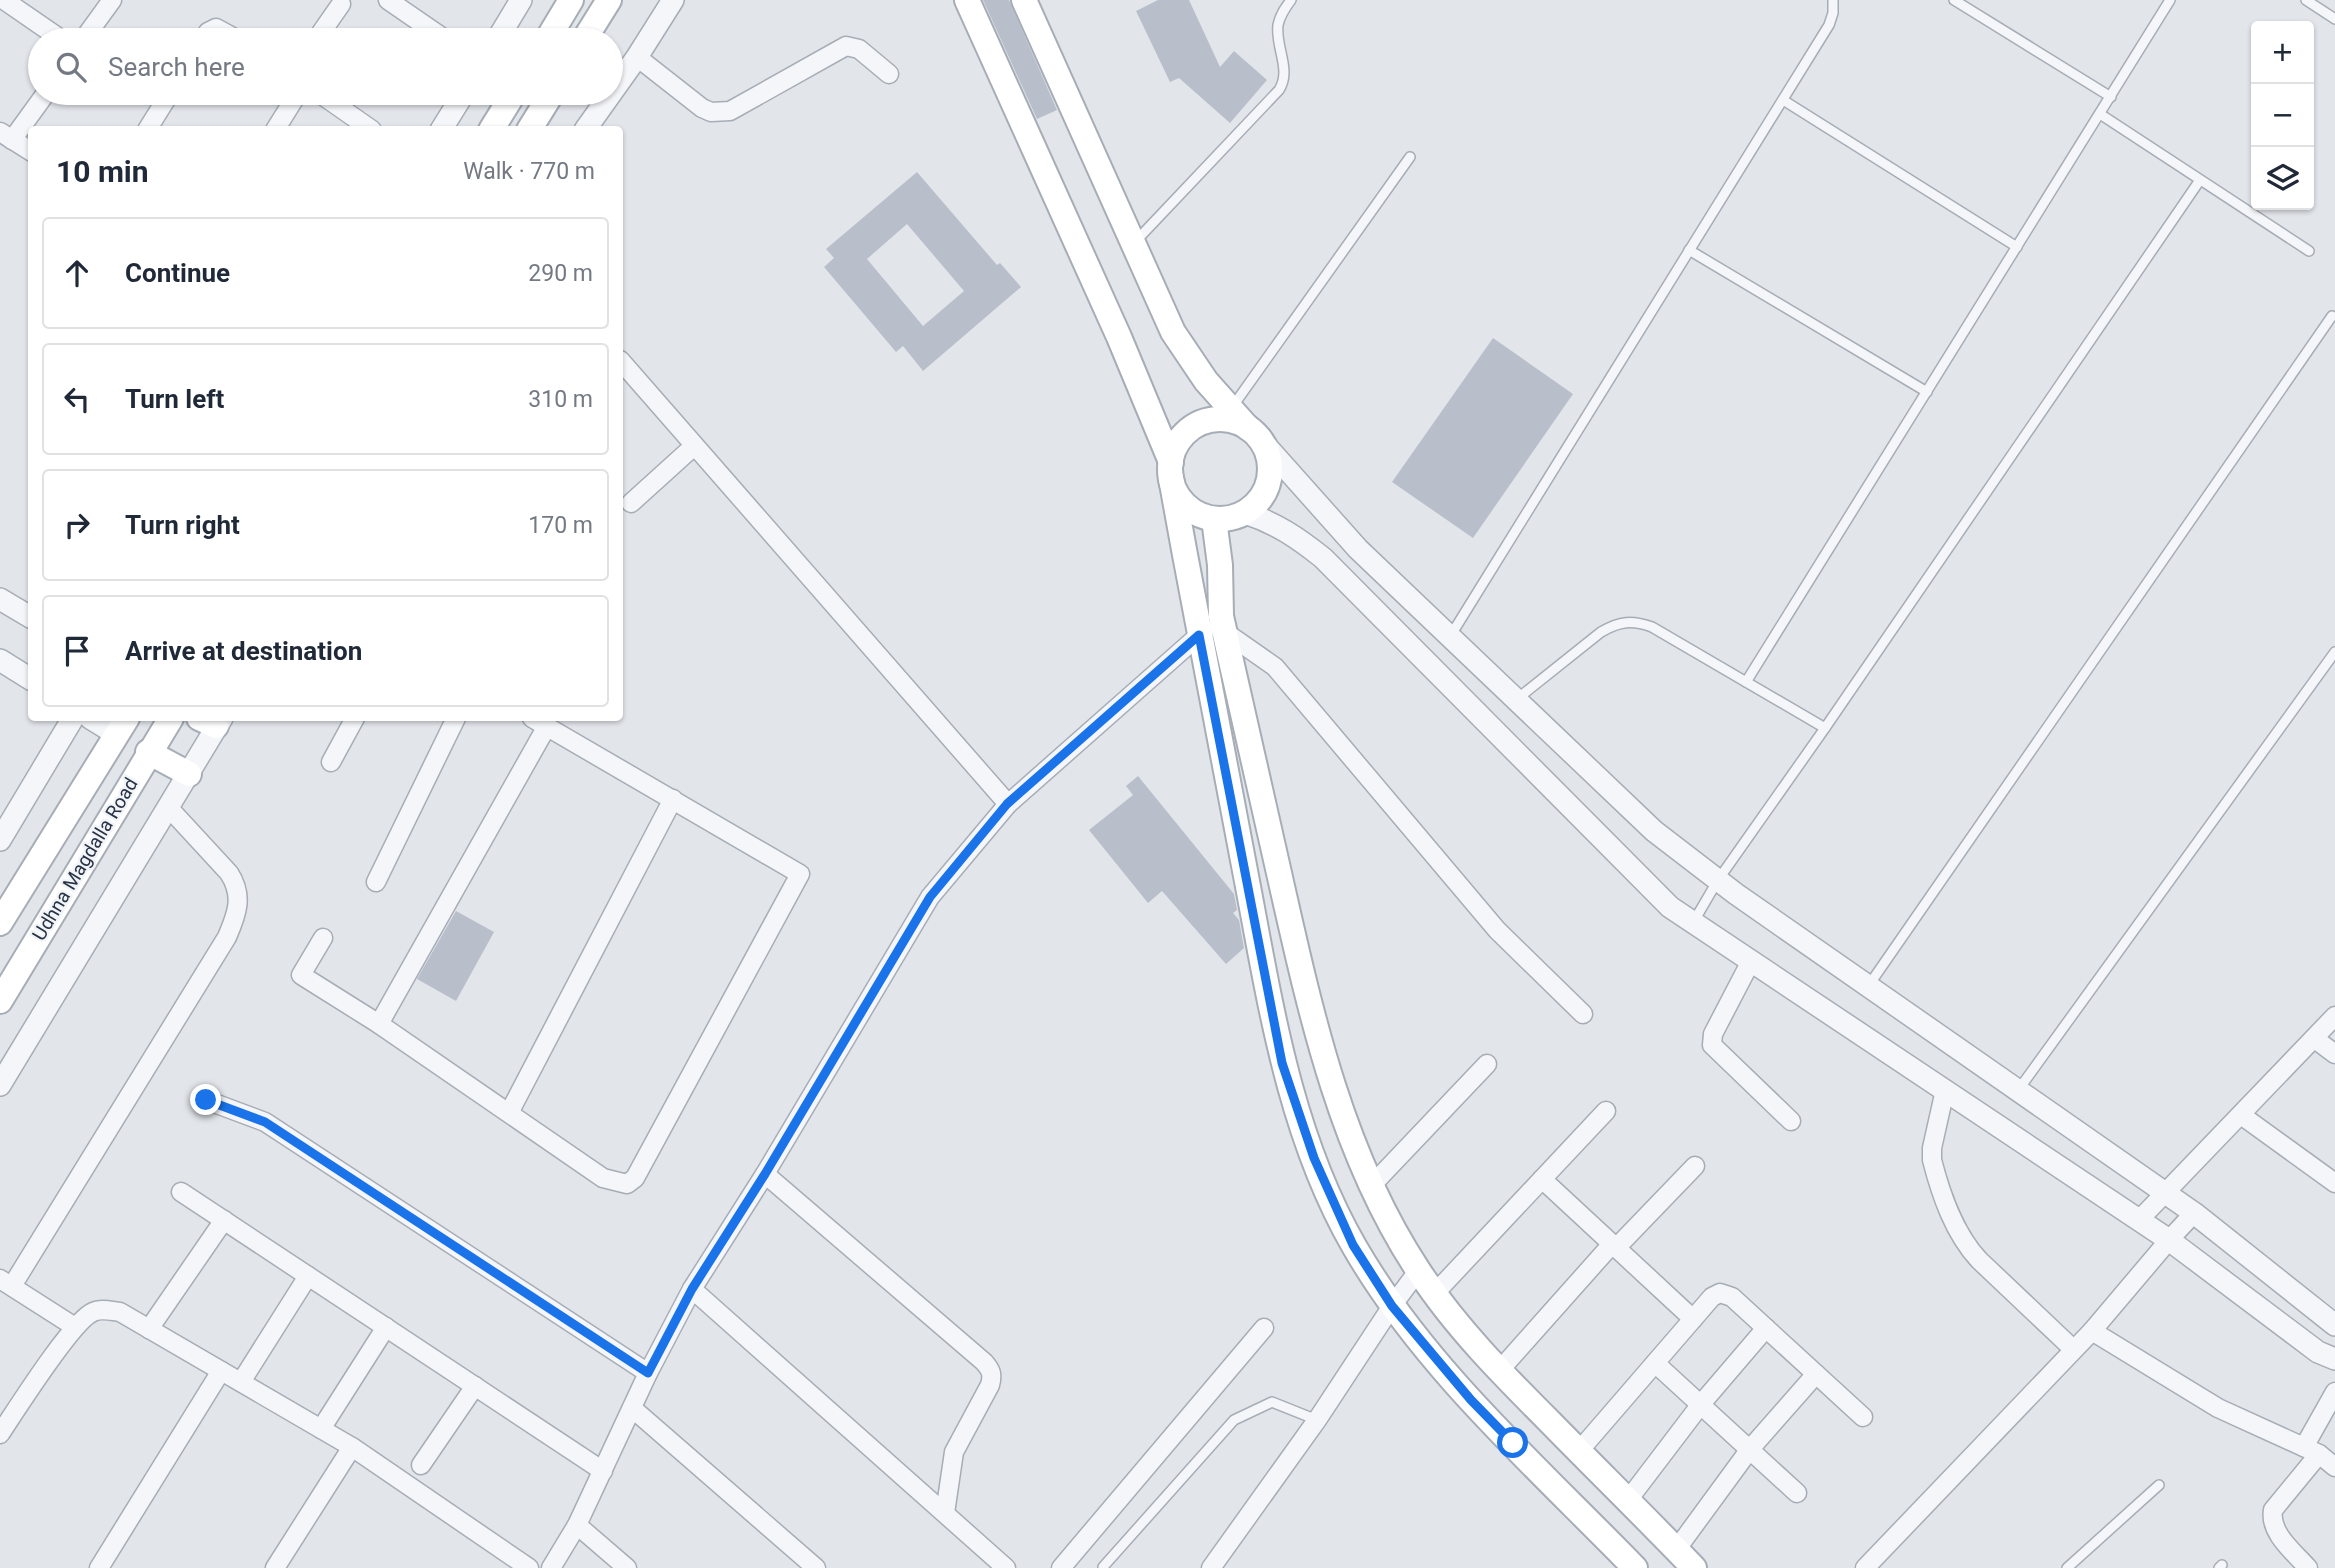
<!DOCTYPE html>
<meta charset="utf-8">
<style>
body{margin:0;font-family:Roboto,sans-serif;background:#f6f6f7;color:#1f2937}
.controls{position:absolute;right:21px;top:21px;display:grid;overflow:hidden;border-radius:7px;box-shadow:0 2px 5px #0004}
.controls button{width:63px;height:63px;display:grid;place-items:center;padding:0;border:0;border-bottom:2px solid #e0e1e3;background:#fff;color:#1f2937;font:35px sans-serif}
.stop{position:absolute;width:21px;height:21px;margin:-16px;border:5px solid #1a73e8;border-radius:50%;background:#fff}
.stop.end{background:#1a73e8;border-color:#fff;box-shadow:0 2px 7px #0008}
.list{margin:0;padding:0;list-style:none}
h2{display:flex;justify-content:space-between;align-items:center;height:91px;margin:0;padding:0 28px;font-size:30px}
h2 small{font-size:23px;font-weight:400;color:#747a83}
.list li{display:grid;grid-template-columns:46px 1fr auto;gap:21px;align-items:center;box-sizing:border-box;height:112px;margin:0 14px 14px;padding:0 14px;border:2px solid #e0e1e3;border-radius:7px}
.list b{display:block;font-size:26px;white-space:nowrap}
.list em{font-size:23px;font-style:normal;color:#747a83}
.icon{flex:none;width:38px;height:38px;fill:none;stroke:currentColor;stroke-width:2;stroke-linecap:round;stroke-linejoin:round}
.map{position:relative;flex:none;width:2335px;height:1568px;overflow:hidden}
.search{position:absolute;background:#fff;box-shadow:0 2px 5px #0004;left:28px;top:28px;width:595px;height:77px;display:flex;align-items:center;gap:18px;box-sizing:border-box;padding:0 24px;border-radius:38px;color:#747a83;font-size:26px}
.panel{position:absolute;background:#fff;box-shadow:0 2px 5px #0004;left:28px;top:126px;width:595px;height:595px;border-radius:7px}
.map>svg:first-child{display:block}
</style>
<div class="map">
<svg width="2335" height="1568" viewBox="0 0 2335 1568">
<rect width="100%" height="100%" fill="#e2e6eb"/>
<!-- building -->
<g fill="#b9bfca" fill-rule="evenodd">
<polygon points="983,0 1009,0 1057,110 1037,119"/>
<polygon points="1158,0 1189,0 1220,67 1234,51 1267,80 1230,123 1179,78 1170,82 1136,11"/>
<path d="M 917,172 L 997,265 L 1000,263 L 1021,287 L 923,371 L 903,346 L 896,352 L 824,267 L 834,258 L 826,249 ZM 907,224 L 964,291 L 923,326 L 867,259 Z"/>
<polygon points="1493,338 1573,394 1473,538 1392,482"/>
<polygon points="1138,776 1234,894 1237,910 1233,913 1239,920 1244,948 1226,964 1162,891 1148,903 1089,830 1133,795 1126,786"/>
<polygon points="456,911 494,932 456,1001 417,979"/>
</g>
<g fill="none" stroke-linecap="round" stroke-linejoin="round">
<defs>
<g id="service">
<polyline points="1954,0 2111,97"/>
<polyline points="2306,0 2335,19"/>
<polyline points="1783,100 2017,247"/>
<polyline points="2100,114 2309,251"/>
<path d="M 1134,243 L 1279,90 C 1292,70 1275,47 1278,25 C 1280,15 1285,8 1291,0"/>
<polyline points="1689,250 1927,392"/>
<polyline points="1233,406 1410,157"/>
<polyline points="1451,635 1829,25 1833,13 1833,0"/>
<polyline points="1746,682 2170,0"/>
<path d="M 1517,699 L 1601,632 C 1620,621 1632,620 1652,627 L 1825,728"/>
<polyline points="1694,921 1718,880 1825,728 2200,180"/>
<polyline points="1869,985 2332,316"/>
<polyline points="2019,1089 2335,652"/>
<polyline points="1103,1567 1234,1420 1272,1402 1317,1420"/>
<polyline points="2067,1568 2159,1485"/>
<polyline points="2219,1568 2222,1565"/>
</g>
<g id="minor">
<polyline points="4,0 62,40"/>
<polyline points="388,0 446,40"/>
<polyline points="83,40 112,0"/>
<polyline points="203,40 208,32 216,28 238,40"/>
<polyline points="316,40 341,4"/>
<polyline points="637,57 702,108 711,112 730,111 846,46 859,49 889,74"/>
<polyline points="319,93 372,130"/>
<polyline points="147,130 170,93"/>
<polyline points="275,130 298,93"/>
<polyline points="0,132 32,152"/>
<polyline points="12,140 46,93"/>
<polyline points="620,360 1008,804"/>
<polyline points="631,503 694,446"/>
<polyline points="1225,632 1275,667 1497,930 1583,1014"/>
<polyline points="331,762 355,718"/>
<polyline points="376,882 456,718"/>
<polyline points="323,938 301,975 379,1024 603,1178 627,1184 635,1178 800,874 532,718"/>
<polyline points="1751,961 1713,1034 1712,1045 1791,1121"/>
<polyline points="379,1024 547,726"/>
<polyline points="2315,1039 2335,1054"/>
<path d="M 1945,1090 L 1932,1148 L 1932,1160 C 1941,1195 1954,1233 1979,1260 L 2073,1349"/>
<polyline points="206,1100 265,1122 648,1373"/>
<polyline points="509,1113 673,799"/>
<polyline points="2241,1115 2335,1183"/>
<path d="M 765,1174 L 984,1362 C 991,1370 993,1374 990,1385 L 954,1452 L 945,1513"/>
<polyline points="1542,1179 1693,1319"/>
<polyline points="1371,1186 1487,1064"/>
<polyline points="181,1192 603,1471"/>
<polyline points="2139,1220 2335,1016"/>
<polyline points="1616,1248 1695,1166"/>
<polyline points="0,1279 75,1327"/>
<path d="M 12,1286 L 227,937 C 237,914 244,896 229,873 L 169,808"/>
<polyline points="692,1289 1006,1568"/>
<polyline points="1435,1293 1606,1111"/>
<polyline points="149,1329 224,1220"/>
<polyline points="2092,1331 2218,1408 2319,1454 2335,1467"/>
<polyline points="1655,1363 1797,1493"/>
<polyline points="1499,1371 1612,1244"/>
<polyline points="241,1382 308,1276"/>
<polyline points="632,1408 816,1568"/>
<polyline points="321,1429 386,1327"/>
<path d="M 0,1434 C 16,1410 72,1321 93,1312 C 101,1308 111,1311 120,1312 L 352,1447 L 529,1568"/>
<polyline points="2304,1447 2335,1392"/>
<polyline points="1579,1451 1712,1297 1720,1293 1732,1297 1863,1417"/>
<polyline points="421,1465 475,1386"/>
<polyline points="1628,1500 1701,1404 1766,1328"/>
<polyline points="577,1525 627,1568"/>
<polyline points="1676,1550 1750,1449 1816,1374"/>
<polyline points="99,1568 221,1371"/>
<polyline points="275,1568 352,1447"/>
<polyline points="551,1568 577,1525 648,1373 692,1289 765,1174 930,897 1008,804 1205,630"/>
<polyline points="1061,1568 1264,1328"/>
<polyline points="1211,1568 1317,1420 1392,1306 1418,1271"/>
<polyline points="1865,1568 2092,1331 2169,1240 2194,1213"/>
<path d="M 2308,1568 C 2294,1552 2269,1533 2273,1510 L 2319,1454"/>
</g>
<g id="tertiary">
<polyline points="497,40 521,0"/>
<polyline points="441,130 464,93"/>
<polyline points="585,130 637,57 673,0"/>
<polyline points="1260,439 1358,549 1654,831 1736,894 2194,1213 2335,1325"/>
<path d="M 1245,513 C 1276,523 1298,538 1323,558 L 1670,907 L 2169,1240 L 2318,1352 L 2335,1359"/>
<polyline points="0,599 32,618"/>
<polyline points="0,660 32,680"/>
<polyline points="90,718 116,734"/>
<polyline points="0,840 73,718"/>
<polyline points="0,1085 222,718"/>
</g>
<g id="secondary">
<polyline points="967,0 1119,337 1171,462"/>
<polyline points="1024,0 1173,332 1206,381 1248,428"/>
<polyline points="547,40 571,0"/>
<polyline points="584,40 609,0"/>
<polyline points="491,130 514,93"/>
<polyline points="529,130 552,93"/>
<circle cx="1220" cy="469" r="50"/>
<path d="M 1171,478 C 1195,611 1220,744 1246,876 C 1270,1002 1289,1133 1354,1246 C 1424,1368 1538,1468 1635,1568"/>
<path d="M 1214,519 L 1220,565 L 1221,616 C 1240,702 1260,788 1279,873 C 1310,1010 1340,1152 1418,1270 C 1455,1327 1504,1376 1551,1423 C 1599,1472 1647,1519 1694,1568"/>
<polyline points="199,718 216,726"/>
<polyline points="148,752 189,774"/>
<polyline points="0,923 127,718"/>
<polyline points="0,1001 171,718"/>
</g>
</defs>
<!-- service casing -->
<use href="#service" stroke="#a7adb6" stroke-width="12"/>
<!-- minor casing -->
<use href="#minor" stroke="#a7adb6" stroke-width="21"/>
<!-- tertiary casing -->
<use href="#tertiary" stroke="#a7adb6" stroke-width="24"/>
<!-- secondary casing -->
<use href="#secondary" stroke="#a7adb6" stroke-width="28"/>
<!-- service -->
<use href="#service" stroke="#f5f6f9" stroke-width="9"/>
<!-- minor -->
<use href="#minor" stroke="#f5f6f9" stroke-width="18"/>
<!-- tertiary -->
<use href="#tertiary" stroke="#f5f6f9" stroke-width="21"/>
<!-- secondary -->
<use href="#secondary" stroke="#fff" stroke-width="24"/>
</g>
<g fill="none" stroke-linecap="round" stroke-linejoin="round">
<!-- route -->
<polyline stroke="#1a73e8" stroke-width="9" points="206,1100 265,1122 648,1373 692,1289 765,1174 930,897 1007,804 1199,635 1282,1063 1314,1158 1353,1245 1392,1306 1471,1400 1513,1443"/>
</g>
<g text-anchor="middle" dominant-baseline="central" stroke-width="5" stroke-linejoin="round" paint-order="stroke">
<!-- street labels -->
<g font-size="19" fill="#293345" stroke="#f2f5f8">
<text transform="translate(85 859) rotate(-59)">Udhna Magdalla Road</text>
</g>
</g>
</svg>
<div class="controls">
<button>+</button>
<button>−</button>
<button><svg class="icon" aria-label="layers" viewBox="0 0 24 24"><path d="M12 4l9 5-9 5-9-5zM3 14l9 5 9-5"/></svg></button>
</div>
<div class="stop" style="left:1513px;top:1443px"></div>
<div class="stop end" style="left:206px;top:1100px"></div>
<div class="search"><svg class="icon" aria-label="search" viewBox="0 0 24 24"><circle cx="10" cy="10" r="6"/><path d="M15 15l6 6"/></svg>Search here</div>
<section class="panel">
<h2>10 min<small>Walk · 770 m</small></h2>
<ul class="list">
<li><svg class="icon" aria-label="ahead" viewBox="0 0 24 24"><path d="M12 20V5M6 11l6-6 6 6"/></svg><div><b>Continue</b></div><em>290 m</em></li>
<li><svg class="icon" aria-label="left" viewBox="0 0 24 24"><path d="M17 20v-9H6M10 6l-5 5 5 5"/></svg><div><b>Turn left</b></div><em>310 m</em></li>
<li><svg class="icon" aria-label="right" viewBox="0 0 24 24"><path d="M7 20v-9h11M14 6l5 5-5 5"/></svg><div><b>Turn right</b></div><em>170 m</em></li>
<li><svg class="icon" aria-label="arrive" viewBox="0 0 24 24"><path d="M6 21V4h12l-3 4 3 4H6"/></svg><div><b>Arrive at destination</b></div></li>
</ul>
</section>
</div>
